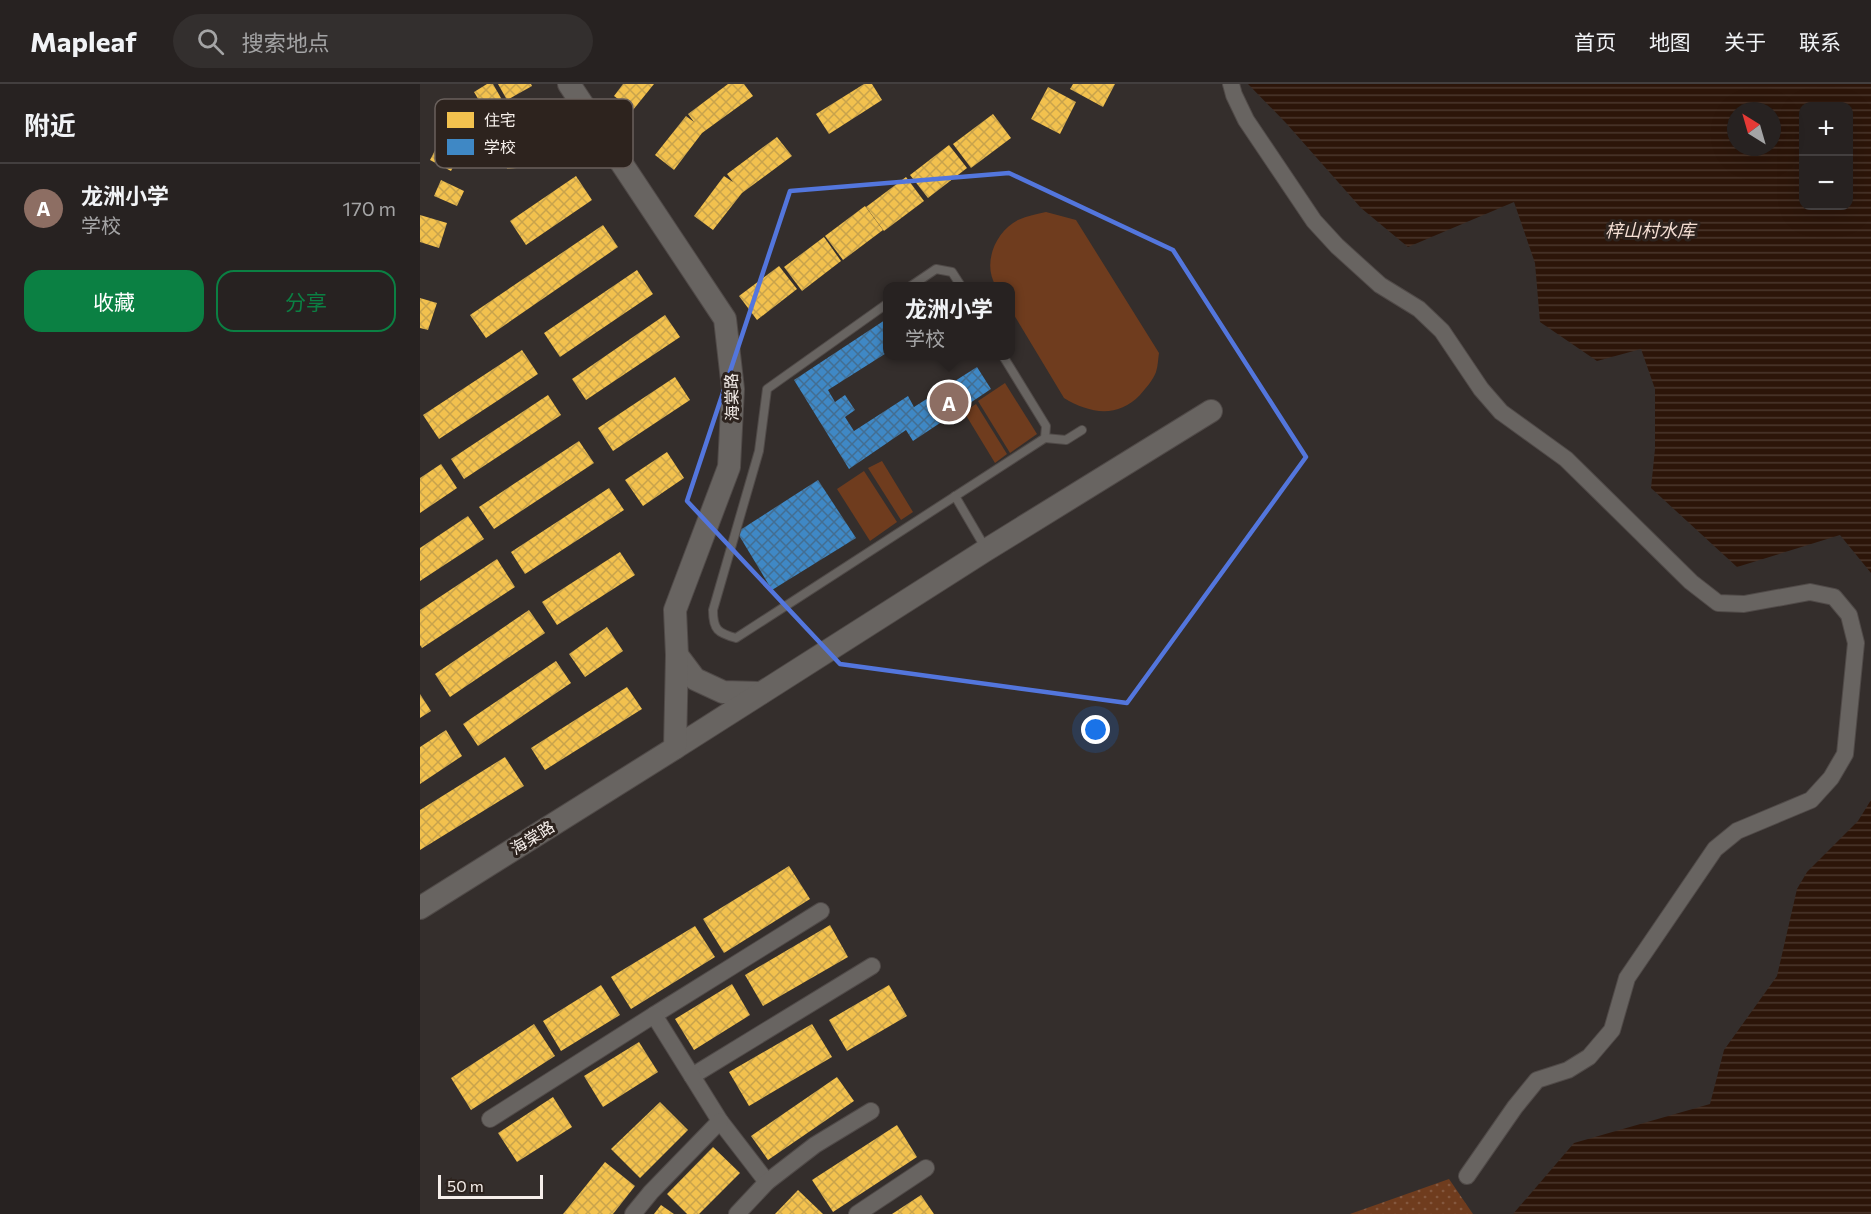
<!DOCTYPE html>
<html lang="zh">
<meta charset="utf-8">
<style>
body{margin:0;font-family:Commissioner,"Noto Sans SC",sans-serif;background:#332f2e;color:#f1f3f6}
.controls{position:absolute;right:18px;top:18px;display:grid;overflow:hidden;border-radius:12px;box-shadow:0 6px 24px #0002}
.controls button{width:54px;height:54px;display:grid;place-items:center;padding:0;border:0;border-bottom:2px solid #433f3f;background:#272221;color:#f1f3f6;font:30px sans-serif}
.compass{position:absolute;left:1307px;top:18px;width:54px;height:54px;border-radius:50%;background:#272221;box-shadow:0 6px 24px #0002;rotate:323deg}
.scale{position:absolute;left:18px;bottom:15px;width:105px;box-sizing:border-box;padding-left:6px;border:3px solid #f6efeb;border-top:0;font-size:16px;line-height:21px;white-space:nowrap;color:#f6efeb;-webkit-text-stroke:4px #2d231e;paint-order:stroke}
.you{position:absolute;left:676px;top:646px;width:21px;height:21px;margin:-15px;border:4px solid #fff;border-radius:50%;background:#1a73e8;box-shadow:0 0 0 9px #1a73e833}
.badge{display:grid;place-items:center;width:39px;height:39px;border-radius:50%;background:#0b8043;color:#fff;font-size:20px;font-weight:700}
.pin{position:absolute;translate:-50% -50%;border:3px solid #fff;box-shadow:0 2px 6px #0006}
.popup{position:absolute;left:463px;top:198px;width:132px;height:78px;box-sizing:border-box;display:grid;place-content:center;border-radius:12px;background:#272221;filter:drop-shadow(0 2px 4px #0005);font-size:20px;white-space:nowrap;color:#a4a4a5}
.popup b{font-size:22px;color:#f1f3f6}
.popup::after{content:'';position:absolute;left:50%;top:100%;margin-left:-12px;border:12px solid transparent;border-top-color:#272221}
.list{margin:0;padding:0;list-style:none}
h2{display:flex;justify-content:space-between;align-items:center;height:78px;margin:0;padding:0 24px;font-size:26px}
h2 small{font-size:20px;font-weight:400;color:#a4a4a5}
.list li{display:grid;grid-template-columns:39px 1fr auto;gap:18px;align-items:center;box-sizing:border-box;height:90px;padding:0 24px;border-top:2px solid #433f3f}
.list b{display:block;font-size:22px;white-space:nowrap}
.list p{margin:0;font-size:20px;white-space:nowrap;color:#a4a4a5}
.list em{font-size:20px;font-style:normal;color:#a4a4a5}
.actions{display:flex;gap:12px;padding:18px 24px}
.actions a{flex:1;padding:14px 0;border:2px solid #0b8043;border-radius:18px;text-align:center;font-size:21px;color:#0b8043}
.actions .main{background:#0b8043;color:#fff}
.icon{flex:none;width:33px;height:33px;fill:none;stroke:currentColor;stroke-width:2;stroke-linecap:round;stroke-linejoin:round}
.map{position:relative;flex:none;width:1451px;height:1130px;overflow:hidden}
header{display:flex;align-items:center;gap:36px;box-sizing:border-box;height:84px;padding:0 30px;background:#272221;border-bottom:2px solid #433f3f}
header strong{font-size:28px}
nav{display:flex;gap:33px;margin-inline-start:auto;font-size:21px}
.search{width:420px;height:54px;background:#332f2e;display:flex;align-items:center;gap:15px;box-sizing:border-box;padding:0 21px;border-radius:33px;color:#a4a4a5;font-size:22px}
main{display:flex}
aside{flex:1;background:#272221}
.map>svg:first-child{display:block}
</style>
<header>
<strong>Mapleaf</strong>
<div class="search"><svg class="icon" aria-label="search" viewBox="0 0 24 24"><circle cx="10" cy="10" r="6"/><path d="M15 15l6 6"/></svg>搜索地点</div>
<nav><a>首页</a><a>地图</a><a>关于</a><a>联系</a></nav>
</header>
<main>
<aside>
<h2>附近<small></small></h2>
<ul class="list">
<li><span class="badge" style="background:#8d6e63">A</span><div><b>龙洲小学</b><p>学校</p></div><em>170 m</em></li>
</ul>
<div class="actions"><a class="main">收藏</a><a>分享</a></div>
</aside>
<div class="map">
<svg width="1451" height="1130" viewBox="0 0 1451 1130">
<defs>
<pattern id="grass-dots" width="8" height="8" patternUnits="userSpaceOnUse" patternTransform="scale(1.5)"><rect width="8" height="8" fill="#6f3c1e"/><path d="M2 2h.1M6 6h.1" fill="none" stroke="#84583f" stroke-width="1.8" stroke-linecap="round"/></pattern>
<pattern id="water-rules" width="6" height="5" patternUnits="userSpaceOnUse" patternTransform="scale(1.5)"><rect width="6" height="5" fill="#2c1509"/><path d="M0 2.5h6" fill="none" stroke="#4b372d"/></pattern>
<pattern id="homes-cross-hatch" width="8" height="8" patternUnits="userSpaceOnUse" patternTransform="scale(1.5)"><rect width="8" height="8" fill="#f2c14e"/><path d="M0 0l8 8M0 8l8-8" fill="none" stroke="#c8a34c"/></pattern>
<pattern id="schools-cross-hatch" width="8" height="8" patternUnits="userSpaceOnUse" patternTransform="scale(1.5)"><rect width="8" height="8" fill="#3f88c5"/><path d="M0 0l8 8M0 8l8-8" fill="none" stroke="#436e92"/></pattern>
</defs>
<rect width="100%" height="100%" fill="#342e2c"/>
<!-- grass -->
<polygon fill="url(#grass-dots)" points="1029,1095 1053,1130 930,1130"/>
<!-- pitch -->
<g fill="#6f3c1e">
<path d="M 626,128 L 656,136 L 739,269 C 738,275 738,282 736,288 C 733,296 726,304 720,311 C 698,334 670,330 644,314 L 591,226 L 590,202 L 576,202 C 562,180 575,148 598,136 C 607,132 617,130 626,128 Z"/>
<polygon points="585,299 617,350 590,369 558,317"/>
<polygon points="556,320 587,370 575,379 544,328"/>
<polygon points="462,377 493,428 481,436 448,384"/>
<polygon points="444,387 477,438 450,457 417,405"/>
</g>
<!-- water -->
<g fill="url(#water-rules)" fill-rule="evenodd">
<path d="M 828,0 L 1451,0 L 1451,489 L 1420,451 L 1317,483 L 1231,404 L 1235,365 L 1235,305 L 1221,265 L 1177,277 L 1120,238 L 1115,179 L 1094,118 L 988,163 L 941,124 L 866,39 ZM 1384,22 L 1428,22 L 1428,122 L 1384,122 ZM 1316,27 L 1352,27 L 1352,63 L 1316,63 Z"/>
<polygon points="1451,716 1451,1130 1093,1130 1154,1059 1290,1020 1304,966 1357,892 1377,805 1387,788 1438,737"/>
</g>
<!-- homes -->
<g fill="url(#homes-cross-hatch)">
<polygon points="67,0 73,0 90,30 73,40 54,8"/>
<polygon points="78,0 111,0 112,2 87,16"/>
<polygon points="203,0 234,0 213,26 194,12"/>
<polygon points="308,0 324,0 333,12 282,49 254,86 235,71 266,32 274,38 268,30"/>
<polygon points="444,0 452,0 462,16 409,50 396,30"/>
<polygon points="653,0 695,0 683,23 650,5"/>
<polygon points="628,3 656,18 640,50 611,35"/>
<polygon points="573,30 591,54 551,84 533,60"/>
<polygon points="110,43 114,82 87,85 83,46"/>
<polygon points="22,53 43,64 31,87 10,76"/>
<polygon points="357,53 372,72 322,109 293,146 274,132 304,92 313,98 307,90"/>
<polygon points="529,61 547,84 508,114 490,91"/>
<polygon points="156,92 172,116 106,161 90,137"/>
<polygon points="486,93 504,117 464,147 446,123"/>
<polygon points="21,96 44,107 37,122 14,112"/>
<polygon points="445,122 463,146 423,176 405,152"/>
<polygon points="0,131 27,139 19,164 0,158"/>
<polygon points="183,141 198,163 66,254 50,231"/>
<polygon points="404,153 421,177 382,207 364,183"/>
<polygon points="359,182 377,205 337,236 319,212"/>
<polygon points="217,186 233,210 140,273 124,249"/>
<polygon points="0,214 17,219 8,246 0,244"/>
<polygon points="245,231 260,253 166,316 152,295"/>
<polygon points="102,266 118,290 19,355 3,331"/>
<polygon points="255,293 270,316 193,367 178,344"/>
<polygon points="128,311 141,331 44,395 31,375"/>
<polygon points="159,357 174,379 74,445 59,423"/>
<polygon points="247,368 264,394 223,422 205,396"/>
<polygon points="21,380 37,404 0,429 0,394"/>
<polygon points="189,404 204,426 105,490 91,468"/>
<polygon points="48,432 64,455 0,497 0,464"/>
<polygon points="200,468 215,491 137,541 122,518"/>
<polygon points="77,475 95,503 2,564 0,561 0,526"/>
<polygon points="109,526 125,549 30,613 15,590"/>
<polygon points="187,543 203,567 165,593 149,570"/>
<polygon points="136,577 151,599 58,662 43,640"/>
<polygon points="207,603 222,625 125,686 111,664"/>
<polygon points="0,610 11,627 0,634"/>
<polygon points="26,646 42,672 0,700 0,663"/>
<polygon points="85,673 104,702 0,766 0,726"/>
<polygon points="369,782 390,815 304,869 283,835"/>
<polygon points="410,841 428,873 343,922 325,891"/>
<polygon points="275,842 295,873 211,925 191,893"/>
<polygon points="312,900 330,931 274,966 255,935"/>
<polygon points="181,901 200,931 141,967 123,937"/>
<polygon points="469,901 487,932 427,967 409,936"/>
<polygon points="114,940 135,972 51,1026 31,994"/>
<polygon points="392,940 412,973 329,1022 309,988"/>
<polygon points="219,958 238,988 183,1023 164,992"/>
<polygon points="417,993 434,1017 348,1076 331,1052"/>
<polygon points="133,1013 152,1043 97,1078 78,1049"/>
<polygon points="240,1018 268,1046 220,1094 191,1065"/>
<polygon points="477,1041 497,1073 413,1128 392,1096"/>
<polygon points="293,1063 320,1089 279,1130 267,1130 247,1110"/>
<polygon points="185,1078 215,1102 193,1130 143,1130"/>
<polygon points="378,1106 403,1130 355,1130"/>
<polygon points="501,1111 514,1130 472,1130"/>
<polygon points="241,1121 254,1130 234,1130"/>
</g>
<!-- schools -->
<g fill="url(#schools-cross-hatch)">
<polygon points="468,234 468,268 408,306 415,318 425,311 435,326 425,333 434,347 488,312 494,323 557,283 571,305 493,357 486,346 429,385 374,296"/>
<polygon points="398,396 436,454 352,506 317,448"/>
</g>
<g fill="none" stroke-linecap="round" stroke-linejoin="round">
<defs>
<g id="lane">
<polyline points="491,202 516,185 532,188 541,202"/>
<path d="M 468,219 L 347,305 L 339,367 L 293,526 C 293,546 298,549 316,554 L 625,354 L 626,342 L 583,272"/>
<polyline points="625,354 646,356 662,346"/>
<polyline points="535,412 566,465"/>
</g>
<g id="street">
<polyline points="811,0 814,11 826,36 894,137 917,162 960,201 999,225 1022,247 1061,305 1081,328 1146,375 1271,498 1298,519 1324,520 1390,508 1414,513 1429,531 1436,559 1425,670 1411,694 1391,716 1317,747 1295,765 1207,894 1192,946 1169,973 1148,986 1117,996 1095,1023 1047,1092"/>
<polyline points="234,931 401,827"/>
<polyline points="272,992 452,882"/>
<polyline points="70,1035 234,931 300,1037 347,1098"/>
<polyline points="213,1130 231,1108 300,1037"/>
<polyline points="317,1130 347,1098 395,1061 451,1027"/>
<polyline points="437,1130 506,1084"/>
</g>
<g id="secondary">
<polyline points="257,571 275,595 303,608 341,609"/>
<polyline points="255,664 566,466 791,327"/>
<polyline points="0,824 255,664 257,571 255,526 309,383 313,305 305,235 149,0"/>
</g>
</defs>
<!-- lane casing -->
<use href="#lane" stroke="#504a48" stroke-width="10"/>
<!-- street casing -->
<use href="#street" stroke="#504a48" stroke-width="18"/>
<!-- secondary casing -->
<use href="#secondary" stroke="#504a48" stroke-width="24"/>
<!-- lane -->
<use href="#lane" stroke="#686461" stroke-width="8"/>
<!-- street -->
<use href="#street" stroke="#686461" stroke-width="16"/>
<!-- secondary -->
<use href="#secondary" stroke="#686461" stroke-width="22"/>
</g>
<!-- marked area -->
<path fill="none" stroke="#5376dd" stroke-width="4.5" stroke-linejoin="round" d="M 589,89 L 753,166 L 886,373 L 707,619 L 420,580 L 267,417 L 370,107 Z"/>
<g text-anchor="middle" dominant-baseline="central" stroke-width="6" stroke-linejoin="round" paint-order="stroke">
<!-- street labels -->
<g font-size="16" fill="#f6efeb" stroke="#2d231e">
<text transform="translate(311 313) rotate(-91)">海棠路</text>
<text transform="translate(112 753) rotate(-32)">海棠路</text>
</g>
<!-- water labels -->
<g font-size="18" font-style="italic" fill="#f4ded3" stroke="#2d231e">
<text x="1230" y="146">梓山村水库</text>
</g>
</g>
<!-- legend -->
<rect x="15" y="15" width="198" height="69" rx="9" fill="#2d231e" stroke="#69605c" stroke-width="1.5"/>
<rect x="27" y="28" width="27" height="16" fill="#f2c14e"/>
<rect x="27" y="55" width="27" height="16" fill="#3f88c5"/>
<g font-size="16" fill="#f6efeb">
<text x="64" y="42">住宅</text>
<text x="64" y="69">学校</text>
</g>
</svg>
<div class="controls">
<button>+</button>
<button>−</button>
</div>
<svg class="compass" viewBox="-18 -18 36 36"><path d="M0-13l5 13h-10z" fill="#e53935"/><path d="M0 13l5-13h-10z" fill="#a4a4a5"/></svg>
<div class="scale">50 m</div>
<div class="you"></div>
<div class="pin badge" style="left:529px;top:318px;background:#8d6e63">A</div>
<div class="popup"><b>龙洲小学</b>学校</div>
</div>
</main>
